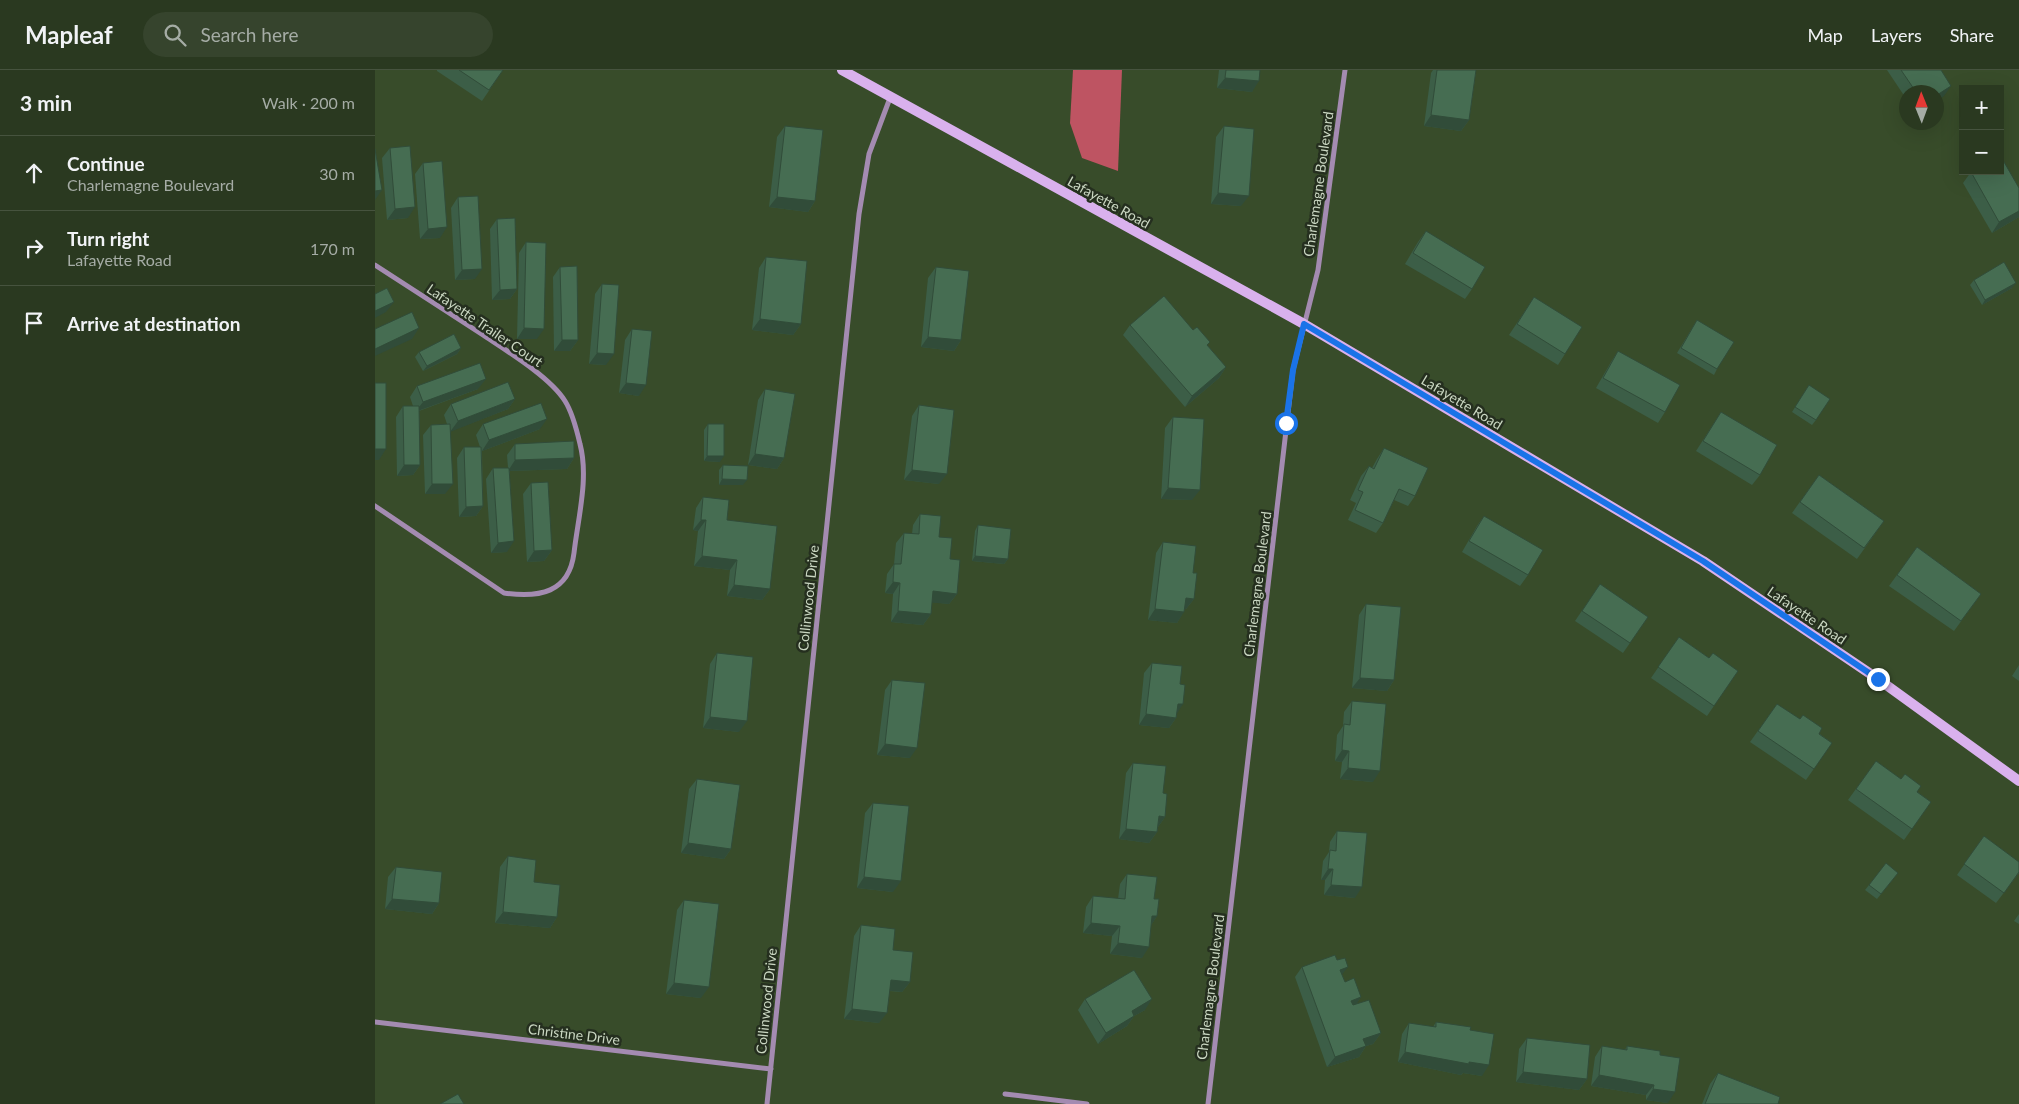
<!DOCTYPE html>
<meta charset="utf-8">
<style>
body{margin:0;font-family:Lato,sans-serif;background:#36442d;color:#f1f3f6}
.controls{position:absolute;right:15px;top:15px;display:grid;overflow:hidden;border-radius:0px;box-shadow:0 5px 20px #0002}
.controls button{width:45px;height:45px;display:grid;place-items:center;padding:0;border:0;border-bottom:1px solid #46533e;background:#2a3920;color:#f1f3f6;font:25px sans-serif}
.compass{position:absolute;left:1524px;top:15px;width:45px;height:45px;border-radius:50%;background:#2a3920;box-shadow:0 5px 20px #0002;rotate:359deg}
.stop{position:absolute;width:15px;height:15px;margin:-11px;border:4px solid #1a73e8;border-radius:50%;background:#fff}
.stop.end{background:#1a73e8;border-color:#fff;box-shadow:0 1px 5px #0008}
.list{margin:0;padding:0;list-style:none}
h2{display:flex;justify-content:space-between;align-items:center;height:65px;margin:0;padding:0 20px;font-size:21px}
h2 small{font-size:16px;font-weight:400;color:#a5aca5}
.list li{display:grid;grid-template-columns:32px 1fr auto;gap:15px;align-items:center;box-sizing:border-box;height:75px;padding:0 20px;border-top:1px solid #46533e}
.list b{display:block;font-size:19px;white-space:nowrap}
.list p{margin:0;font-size:16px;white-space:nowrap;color:#a5aca5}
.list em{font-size:16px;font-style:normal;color:#a5aca5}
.icon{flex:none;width:28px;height:28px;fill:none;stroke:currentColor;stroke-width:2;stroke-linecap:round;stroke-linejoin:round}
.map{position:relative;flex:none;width:1644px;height:1034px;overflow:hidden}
header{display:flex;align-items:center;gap:30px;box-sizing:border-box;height:70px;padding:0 25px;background:#2a3920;border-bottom:1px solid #46533e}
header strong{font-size:24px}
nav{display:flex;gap:28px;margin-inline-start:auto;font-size:18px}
.search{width:350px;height:45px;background:#36442d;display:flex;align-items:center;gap:12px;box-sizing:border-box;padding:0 18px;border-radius:28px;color:#a5aca5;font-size:19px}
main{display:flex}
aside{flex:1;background:#2a3920}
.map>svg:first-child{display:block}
</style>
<header>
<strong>Mapleaf</strong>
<div class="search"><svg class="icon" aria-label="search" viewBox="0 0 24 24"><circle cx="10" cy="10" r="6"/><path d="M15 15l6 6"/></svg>Search here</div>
<nav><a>Map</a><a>Layers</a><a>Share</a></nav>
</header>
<main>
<aside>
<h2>3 min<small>Walk · 200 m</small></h2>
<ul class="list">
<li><svg class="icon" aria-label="ahead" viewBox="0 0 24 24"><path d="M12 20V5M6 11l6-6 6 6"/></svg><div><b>Continue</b><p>Charlemagne Boulevard</p></div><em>30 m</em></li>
<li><svg class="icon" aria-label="right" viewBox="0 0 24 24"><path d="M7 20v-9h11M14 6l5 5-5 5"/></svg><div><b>Turn right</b><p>Lafayette Road</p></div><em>170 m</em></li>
<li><svg class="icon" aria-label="arrive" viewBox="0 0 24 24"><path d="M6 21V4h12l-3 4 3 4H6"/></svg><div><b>Arrive at destination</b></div></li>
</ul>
</aside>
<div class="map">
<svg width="1644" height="1034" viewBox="0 0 1644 1034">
<rect width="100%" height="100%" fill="#384c2a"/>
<!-- forest -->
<polygon fill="#be5462" points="698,0 747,0 743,101 707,88 695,53"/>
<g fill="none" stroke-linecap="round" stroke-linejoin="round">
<!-- minor -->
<g stroke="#a48bb1" stroke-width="5">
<path d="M 0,195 C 36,218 72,242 108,265 C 132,281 175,307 190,331 C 197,342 202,361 205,374 C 214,408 203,448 199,483 C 194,523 164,528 129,523 L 0,436"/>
<polyline points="0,952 396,999"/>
<polyline points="630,1024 712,1034"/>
<polyline points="392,1034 484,144 494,84 515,28"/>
<polyline points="833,1034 918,300 943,200 970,0"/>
</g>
<!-- secondary -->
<polyline stroke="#d9b1ed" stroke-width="10" points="467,0 929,254 1328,491 1503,609 1644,711"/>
</g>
<!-- wall -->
<g fill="#3c5e47">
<polygon points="62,0 128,0 107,31 62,1"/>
<polygon points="844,0 885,0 877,22 842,18"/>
<polygon points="1058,0 1101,0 1094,50 1086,61 1049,56 1056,3"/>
<polygon points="1512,0 1566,0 1569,26 1562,22 1532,22 1532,30"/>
<polygon points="410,56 440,131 433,142 394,137 402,67"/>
<polygon points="849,56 866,136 836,134 841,67"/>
<polygon points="15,78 33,148 12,150 7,88"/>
<polygon points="48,93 65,168 45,169 40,104"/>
<polygon points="1596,102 1644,147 1617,163 1588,113"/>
<polygon points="83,127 100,209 80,210 76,138"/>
<polygon points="122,149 142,219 135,229 117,230 115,159"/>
<polygon points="1051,161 1097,219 1090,229 1030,194 1043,172"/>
<polygon points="151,172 162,269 142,269 144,183"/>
<polygon points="391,187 426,254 418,265 377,260 384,198"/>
<polygon points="185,197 203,270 195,281 179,281 178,207"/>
<polygon points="561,197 586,270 579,281 546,277 553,208"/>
<polygon points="1599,210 1637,218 1607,235 1595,215"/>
<polygon points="227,214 231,295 214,294 220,224"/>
<polygon points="1159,227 1190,284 1183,295 1134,265"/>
<polygon points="1322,250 1342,299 1339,305 1302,283"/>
<polygon points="755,255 818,260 835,272 832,275 851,297 844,308 810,337 748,265"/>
<polygon points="257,259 264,326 244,323 250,270"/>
<polygon points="86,278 82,284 48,301 40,287 44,282"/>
<polygon points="1243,281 1290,342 1283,353 1221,318 1236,292"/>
<polygon points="1434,315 1441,350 1437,355 1417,342"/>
<polygon points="42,316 103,319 44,341 45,395 38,405 22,406 21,347 28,336 38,336 35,327"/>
<polygon points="390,319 409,388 402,399 373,395 383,330"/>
<polygon points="140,329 133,339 76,361 70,424 50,424 48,365 56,355 72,354 69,345 76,334"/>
<polygon points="544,335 564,414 529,410 537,346"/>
<polygon points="1346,342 1385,405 1377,415 1321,381"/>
<polygon points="798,347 817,430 786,429 790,358"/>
<polygon points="108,354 165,359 107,381 108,436 101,446 84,447 82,388 89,377 105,377 101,365"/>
<polygon points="333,354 345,392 329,391 329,360"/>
<polygon points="140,374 199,388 192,399 135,401 132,482 116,483 111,409 118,398 133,398 132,385"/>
<polygon points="1009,378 1040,426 1033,436 1019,430 1008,453 1001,463 973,450 981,433 975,430 986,406 994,396 997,398 1002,389"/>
<polygon points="348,395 368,415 344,415 344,400"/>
<polygon points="1444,405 1509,451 1482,489 1417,443"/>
<polygon points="156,413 177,480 169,491 152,492 148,424"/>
<polygon points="328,427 352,450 395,519 387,530 352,526 355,500 319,496 323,461 318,460 321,438"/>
<polygon points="545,444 564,467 575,489 582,524 574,534 557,532 556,544 548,555 516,552 518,524 510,523 512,504 519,494 521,473 529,463 537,464 538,455"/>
<polygon points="1109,446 1153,505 1145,516 1087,482 1102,456"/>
<polygon points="603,455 633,489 629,494 597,491 600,461"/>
<polygon points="788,472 818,503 819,529 811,539 810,539 802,553 773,550 781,483"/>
<polygon points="1542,477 1606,524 1579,561 1514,516"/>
<polygon points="1225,514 1273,547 1248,583 1200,551"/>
<polygon points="991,534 1019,610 1012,621 977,618 984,545"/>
<polygon points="1304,567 1334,588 1363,601 1332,646 1276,608"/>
<polygon points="342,583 364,662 328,658 335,594"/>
<polygon points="777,593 802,643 801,648 794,658 764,655 769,603"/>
<polygon points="1644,595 1644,611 1637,606"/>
<polygon points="517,610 535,688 502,685 510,620"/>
<polygon points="977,631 998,712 965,709 967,692 960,691 962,665 968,656 969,642"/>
<polygon points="1402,634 1425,649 1457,673 1431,710 1375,672"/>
<polygon points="1501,691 1556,732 1529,770 1473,730"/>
<polygon points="758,693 788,723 790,747 783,757 782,762 774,773 744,769 751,703"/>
<polygon points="322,709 356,779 349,789 306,783 314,719"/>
<polygon points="498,733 518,822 482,818 490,743"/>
<polygon points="962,761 980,828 949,825 950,810 946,810 948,791 954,782 955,772"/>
<polygon points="1609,766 1644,803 1621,833 1582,805"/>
<polygon points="133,786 159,812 182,847 175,858 120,853 125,797"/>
<polygon points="21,797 64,833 57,844 10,839 13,807"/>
<polygon points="752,804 779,829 782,846 776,855 767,888 735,884 737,866 708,863 711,837 718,826 743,829 745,814"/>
<polygon points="1519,808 1502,829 1490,820 1494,815"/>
<polygon points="309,830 326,928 291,924 302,840"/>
<polygon points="1644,844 1644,854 1639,851"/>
<polygon points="486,855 518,880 535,912 527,922 514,921 504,953 469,949 479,866"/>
<polygon points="927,897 967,905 970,912 986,927 981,934 1006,963 998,974 991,976 984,987 952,997 920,907"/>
<polygon points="710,929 770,940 759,946 752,956 723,974 703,940"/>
<polygon points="1061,952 1095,960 1107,1006 1088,1003 1086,1005 1023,992 1027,964 1034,953 1058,957"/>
<polygon points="1152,968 1212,1009 1204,1020 1141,1012 1144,979"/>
<polygon points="1227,976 1250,980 1252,976 1285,985 1293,1033 1271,1030 1271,1025 1216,1016 1220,987"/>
<polygon points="1343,1003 1403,1034 1327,1034 1335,1014"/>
</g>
<!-- shaded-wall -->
<g fill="#314c39">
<polygon points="850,8 884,11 877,22 842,18"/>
<polygon points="1576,16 1569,26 1562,31 1562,25"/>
<polygon points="1056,45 1094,50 1086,61 1049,56"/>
<polygon points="7,120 0,130 0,121"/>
<polygon points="843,123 874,126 866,136 836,134"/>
<polygon points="402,127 440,131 433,142 394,137"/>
<polygon points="40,137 33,148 12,150 20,139"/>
<polygon points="1644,141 1644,147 1617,163 1624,152"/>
<polygon points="72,157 65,168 45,169 53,159"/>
<polygon points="107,199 100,209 80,210 87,200"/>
<polygon points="1641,213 1637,218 1607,235 1610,230"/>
<polygon points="142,219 135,229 117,230 125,220"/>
<polygon points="19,232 11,242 0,248 0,241"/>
<polygon points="385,249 426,254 418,265 377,260"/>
<polygon points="44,258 37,269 0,286 0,279"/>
<polygon points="149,258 169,259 162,269 142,269"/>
<polygon points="553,267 586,270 579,281 546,277"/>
<polygon points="187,270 203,270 195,281 179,281"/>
<polygon points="86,278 82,284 48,301 52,296"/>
<polygon points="222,283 239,284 231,295 214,294"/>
<polygon points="851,297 844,308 810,337 817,326"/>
<polygon points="111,309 103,319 40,342 48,332"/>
<polygon points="251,313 271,315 264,326 244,323"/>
<polygon points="140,329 133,339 75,362 83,351"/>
<polygon points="172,349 165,359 107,381 114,370"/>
<polygon points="0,379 11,379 4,390 0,390"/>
<polygon points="380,384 409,388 402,399 373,395"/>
<polygon points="332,386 349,386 345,392 329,391"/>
<polygon points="199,388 192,399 133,401 140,390"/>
<polygon points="29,395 45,395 38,405 22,406"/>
<polygon points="537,400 572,404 564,414 529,410"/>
<polygon points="347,409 372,410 368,415 344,415"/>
<polygon points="57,414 78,414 70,424 50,424"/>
<polygon points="793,418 825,420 817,430 786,429"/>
<polygon points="108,436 101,446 84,447 91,437"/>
<polygon points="326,450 331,450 323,461 318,460"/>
<polygon points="139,471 132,482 116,483 123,473"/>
<polygon points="177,480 169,491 152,492 159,481"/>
<polygon points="327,486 362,490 355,500 319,496"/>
<polygon points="600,486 633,489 629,494 597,491"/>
<polygon points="518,512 525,513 518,524 510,523"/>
<polygon points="359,515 395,519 387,530 352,526"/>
<polygon points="558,521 582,524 574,534 550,532"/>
<polygon points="811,528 819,529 811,539 804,538"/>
<polygon points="780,539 809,542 802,553 773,550"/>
<polygon points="523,541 556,544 548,555 516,552"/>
<polygon points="985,608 1019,610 1012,621 977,618"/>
<polygon points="803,634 808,634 801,645"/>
<polygon points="771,644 801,648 794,658 764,655"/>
<polygon points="335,647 372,651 364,662 328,658"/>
<polygon points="510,674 542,678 535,688 502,685"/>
<polygon points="967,680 974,681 967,692 960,691"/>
<polygon points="973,698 1005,701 998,712 965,709"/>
<polygon points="784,746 790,747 783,757"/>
<polygon points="751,759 782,762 774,773 744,769"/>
<polygon points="313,773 356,779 349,789 306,783"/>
<polygon points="953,799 958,799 950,810 946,810"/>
<polygon points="489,807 526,811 518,822 482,818"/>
<polygon points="956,815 987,817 980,828 949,825"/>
<polygon points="17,829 64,833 57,844 10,839"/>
<polygon points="128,842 182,847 175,858 120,853"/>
<polygon points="777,846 782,846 775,857"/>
<polygon points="716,853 745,856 737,866 708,863"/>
<polygon points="743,873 774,877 767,888 735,884"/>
<polygon points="973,897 965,907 965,900"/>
<polygon points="516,910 535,912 527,922 508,920"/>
<polygon points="299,913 334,917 326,928 291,924"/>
<polygon points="986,927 979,938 976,931"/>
<polygon points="777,929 770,940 759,946 752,956 723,974 731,963 757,941"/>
<polygon points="477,939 512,943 504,953 469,949"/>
<polygon points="1006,963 998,974 991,976 984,987 952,997 960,987 988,969"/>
<polygon points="1030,982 1114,995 1107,1006 1088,1003 1086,1005 1023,992"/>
<polygon points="1148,1002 1212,1009 1204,1020 1141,1012"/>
<polygon points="1224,1005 1279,1015 1271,1025 1216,1016"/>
<polygon points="1278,1019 1300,1022 1293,1033 1271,1030"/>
</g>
<!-- building -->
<g fill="#466d52" stroke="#314c39">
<polygon points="84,0 128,0 114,20"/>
<polygon points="851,0 885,0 884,11 850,8"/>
<polygon points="1062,0 1101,0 1094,50 1056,45"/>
<polygon points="1526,0 1566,0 1576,16 1562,25 1562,22 1541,22"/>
<polygon points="410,56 448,60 440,131 402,127"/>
<polygon points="849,56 879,59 874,126 843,123"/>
<polygon points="35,76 40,137 20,139 15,78"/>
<polygon points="0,79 7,120 0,121"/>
<polygon points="1625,85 1644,118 1644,141 1624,152 1596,102 1597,101 1625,101"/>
<polygon points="67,91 72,157 53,159 48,93"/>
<polygon points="103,126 107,199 87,200 83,127"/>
<polygon points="140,148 142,219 125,220 122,149"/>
<polygon points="1051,161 1110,197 1097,219 1038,183"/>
<polygon points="151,172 171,173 169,259 149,258"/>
<polygon points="391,187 432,191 426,254 385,249"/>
<polygon points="1629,192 1641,213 1610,230 1599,210"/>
<polygon points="202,196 203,270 187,270 185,197"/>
<polygon points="561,197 594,201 586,270 553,267"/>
<polygon points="227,214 244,215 239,284 222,283"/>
<polygon points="12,218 19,232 0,241 0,224"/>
<polygon points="789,226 818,260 822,257 835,272 832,275 851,297 817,326 755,255"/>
<polygon points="1159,227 1207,257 1190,284 1142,254"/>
<polygon points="37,242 44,258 0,279 0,259"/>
<polygon points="1322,250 1359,272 1342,299 1306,278"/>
<polygon points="257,259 277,261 271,315 251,313"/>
<polygon points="79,264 86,278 52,296 44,282"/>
<polygon points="1243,281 1305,315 1290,342 1228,308"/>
<polygon points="105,293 111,309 48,332 42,316"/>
<polygon points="133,312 140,329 83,351 76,334"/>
<rect x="0" y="313" width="11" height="66"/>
<polygon points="1434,315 1455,329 1441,350 1420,337"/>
<polygon points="390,319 420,324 409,388 380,384"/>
<polygon points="166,333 172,349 114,370 108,354"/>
<polygon points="544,335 579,340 572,404 537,400"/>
<polygon points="28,336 44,336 45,395 29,395"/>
<polygon points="1346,342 1402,375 1385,405 1328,371"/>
<polygon points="798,347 829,349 825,420 793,418"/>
<polygon points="75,354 78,414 57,414 56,355"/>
<polygon points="333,354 349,354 349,386 332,386"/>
<polygon points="199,371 199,388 140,390 140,374"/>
<polygon points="89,377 106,377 108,436 91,437"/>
<polygon points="1009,378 1053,398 1040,426 1024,419 1008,453 980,440 988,422 983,420 994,396 999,399"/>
<polygon points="348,395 373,396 372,410 347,409"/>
<polygon points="118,398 134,398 139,471 123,473"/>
<polygon points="1444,405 1509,451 1489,478 1425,432"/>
<polygon points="173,412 177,480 159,481 156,413"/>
<polygon points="328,427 354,430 352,450 402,456 395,519 359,515 362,490 327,486 331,450 326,450"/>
<polygon points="545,444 566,446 564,467 577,468 575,489 585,490 582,524 558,521 556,544 523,541 525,513 518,512 519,494 526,494 529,463 544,464"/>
<polygon points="1109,446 1168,480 1153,505 1094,471"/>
<polygon points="603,455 636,459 633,489 600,486"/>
<polygon points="788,472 821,476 818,503 822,503 819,529 811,528 809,542 780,539"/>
<polygon points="1542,477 1606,524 1586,551 1522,505"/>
<polygon points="1225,514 1273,547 1255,573 1207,541"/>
<polygon points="991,534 1026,537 1019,610 985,608"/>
<polygon points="1304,567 1334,588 1338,583 1363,601 1339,636 1283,597"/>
<polygon points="342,583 378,587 372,651 335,647"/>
<polygon points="777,593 807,596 805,614 810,615 808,634 803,634 801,648 771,644"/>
<polygon points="517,610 550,613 542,678 510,674"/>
<polygon points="977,631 1011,634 1005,701 973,698 974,681 967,680 969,654 975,655"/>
<polygon points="1402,634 1425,649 1428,645 1447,658 1444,664 1457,673 1439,699 1383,661"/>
<polygon points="1501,691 1526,709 1530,704 1546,716 1542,722 1556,732 1537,759 1481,719"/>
<polygon points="758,693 791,696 788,723 792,724 790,747 784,746 782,762 751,759"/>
<polygon points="322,709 365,715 356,779 313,773"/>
<polygon points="498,733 534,736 526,811 489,807"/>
<polygon points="962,761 992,763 987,817 956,815 958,799 953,799 955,780 961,781"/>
<polygon points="1609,766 1644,792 1644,802 1629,823 1589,794"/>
<polygon points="133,786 161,790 159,812 185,815 182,847 128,842"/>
<polygon points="1511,793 1523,803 1506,824 1494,815"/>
<polygon points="21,797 67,802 64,833 17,829"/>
<polygon points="752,804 782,807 779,829 784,829 782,846 777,846 774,877 743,873 745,856 716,853 718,826 750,829"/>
<polygon points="309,830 344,834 334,917 299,913"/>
<polygon points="486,855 520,859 518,880 538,882 535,912 516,910 512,943 477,939"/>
<polygon points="960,885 962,890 970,888 973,897 965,900 970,912 979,908 986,927 976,931 978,935 994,930 1006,963 988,969 991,976 960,987 927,897"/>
<polygon points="759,900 777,929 757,941 759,946 731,963 710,929"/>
<polygon points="1061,952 1096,957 1095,960 1119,964 1114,995 1094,992 1094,994 1030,982 1034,953 1061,957"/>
<polygon points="1152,968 1215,975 1212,1009 1148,1002"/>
<polygon points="1227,976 1252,980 1252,976 1285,981 1285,985 1305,988 1300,1022 1278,1019 1279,1015 1224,1005"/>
<polygon points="1343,1003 1405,1027 1403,1034 1330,1034"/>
<polygon points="83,1024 89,1034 65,1034"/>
</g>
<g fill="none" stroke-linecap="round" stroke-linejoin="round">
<!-- route -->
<polyline stroke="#1a73e8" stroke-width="6" points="911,353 918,300 929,254 1328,491 1503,609"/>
</g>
<g text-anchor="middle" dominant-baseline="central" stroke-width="5" stroke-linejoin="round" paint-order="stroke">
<!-- street labels -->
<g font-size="14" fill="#cad7c2" stroke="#252f1f">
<text transform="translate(943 114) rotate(-82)">Charlemagne Boulevard</text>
<text transform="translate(734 132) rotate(29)">Lafayette Road</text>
<text transform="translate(110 255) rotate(34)">Lafayette Trailer Court</text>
<text transform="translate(1087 332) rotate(31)">Lafayette Road</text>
<text transform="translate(882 514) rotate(-83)">Charlemagne Boulevard</text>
<text transform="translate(433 528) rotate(-84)">Collinwood Drive</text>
<text transform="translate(1432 545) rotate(34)">Lafayette Road</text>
<text transform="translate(835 917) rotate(-83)">Charlemagne Boulevard</text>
<text transform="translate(391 931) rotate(-84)">Collinwood Drive</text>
<text transform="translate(199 964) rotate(7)">Christine Drive</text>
</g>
</g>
</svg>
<div class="controls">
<button>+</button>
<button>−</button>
</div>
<svg class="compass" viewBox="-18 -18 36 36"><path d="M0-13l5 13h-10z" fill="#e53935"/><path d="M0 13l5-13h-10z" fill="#a5aca5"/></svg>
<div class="stop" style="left:911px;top:353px"></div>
<div class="stop end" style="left:1503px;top:609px"></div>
</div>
</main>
